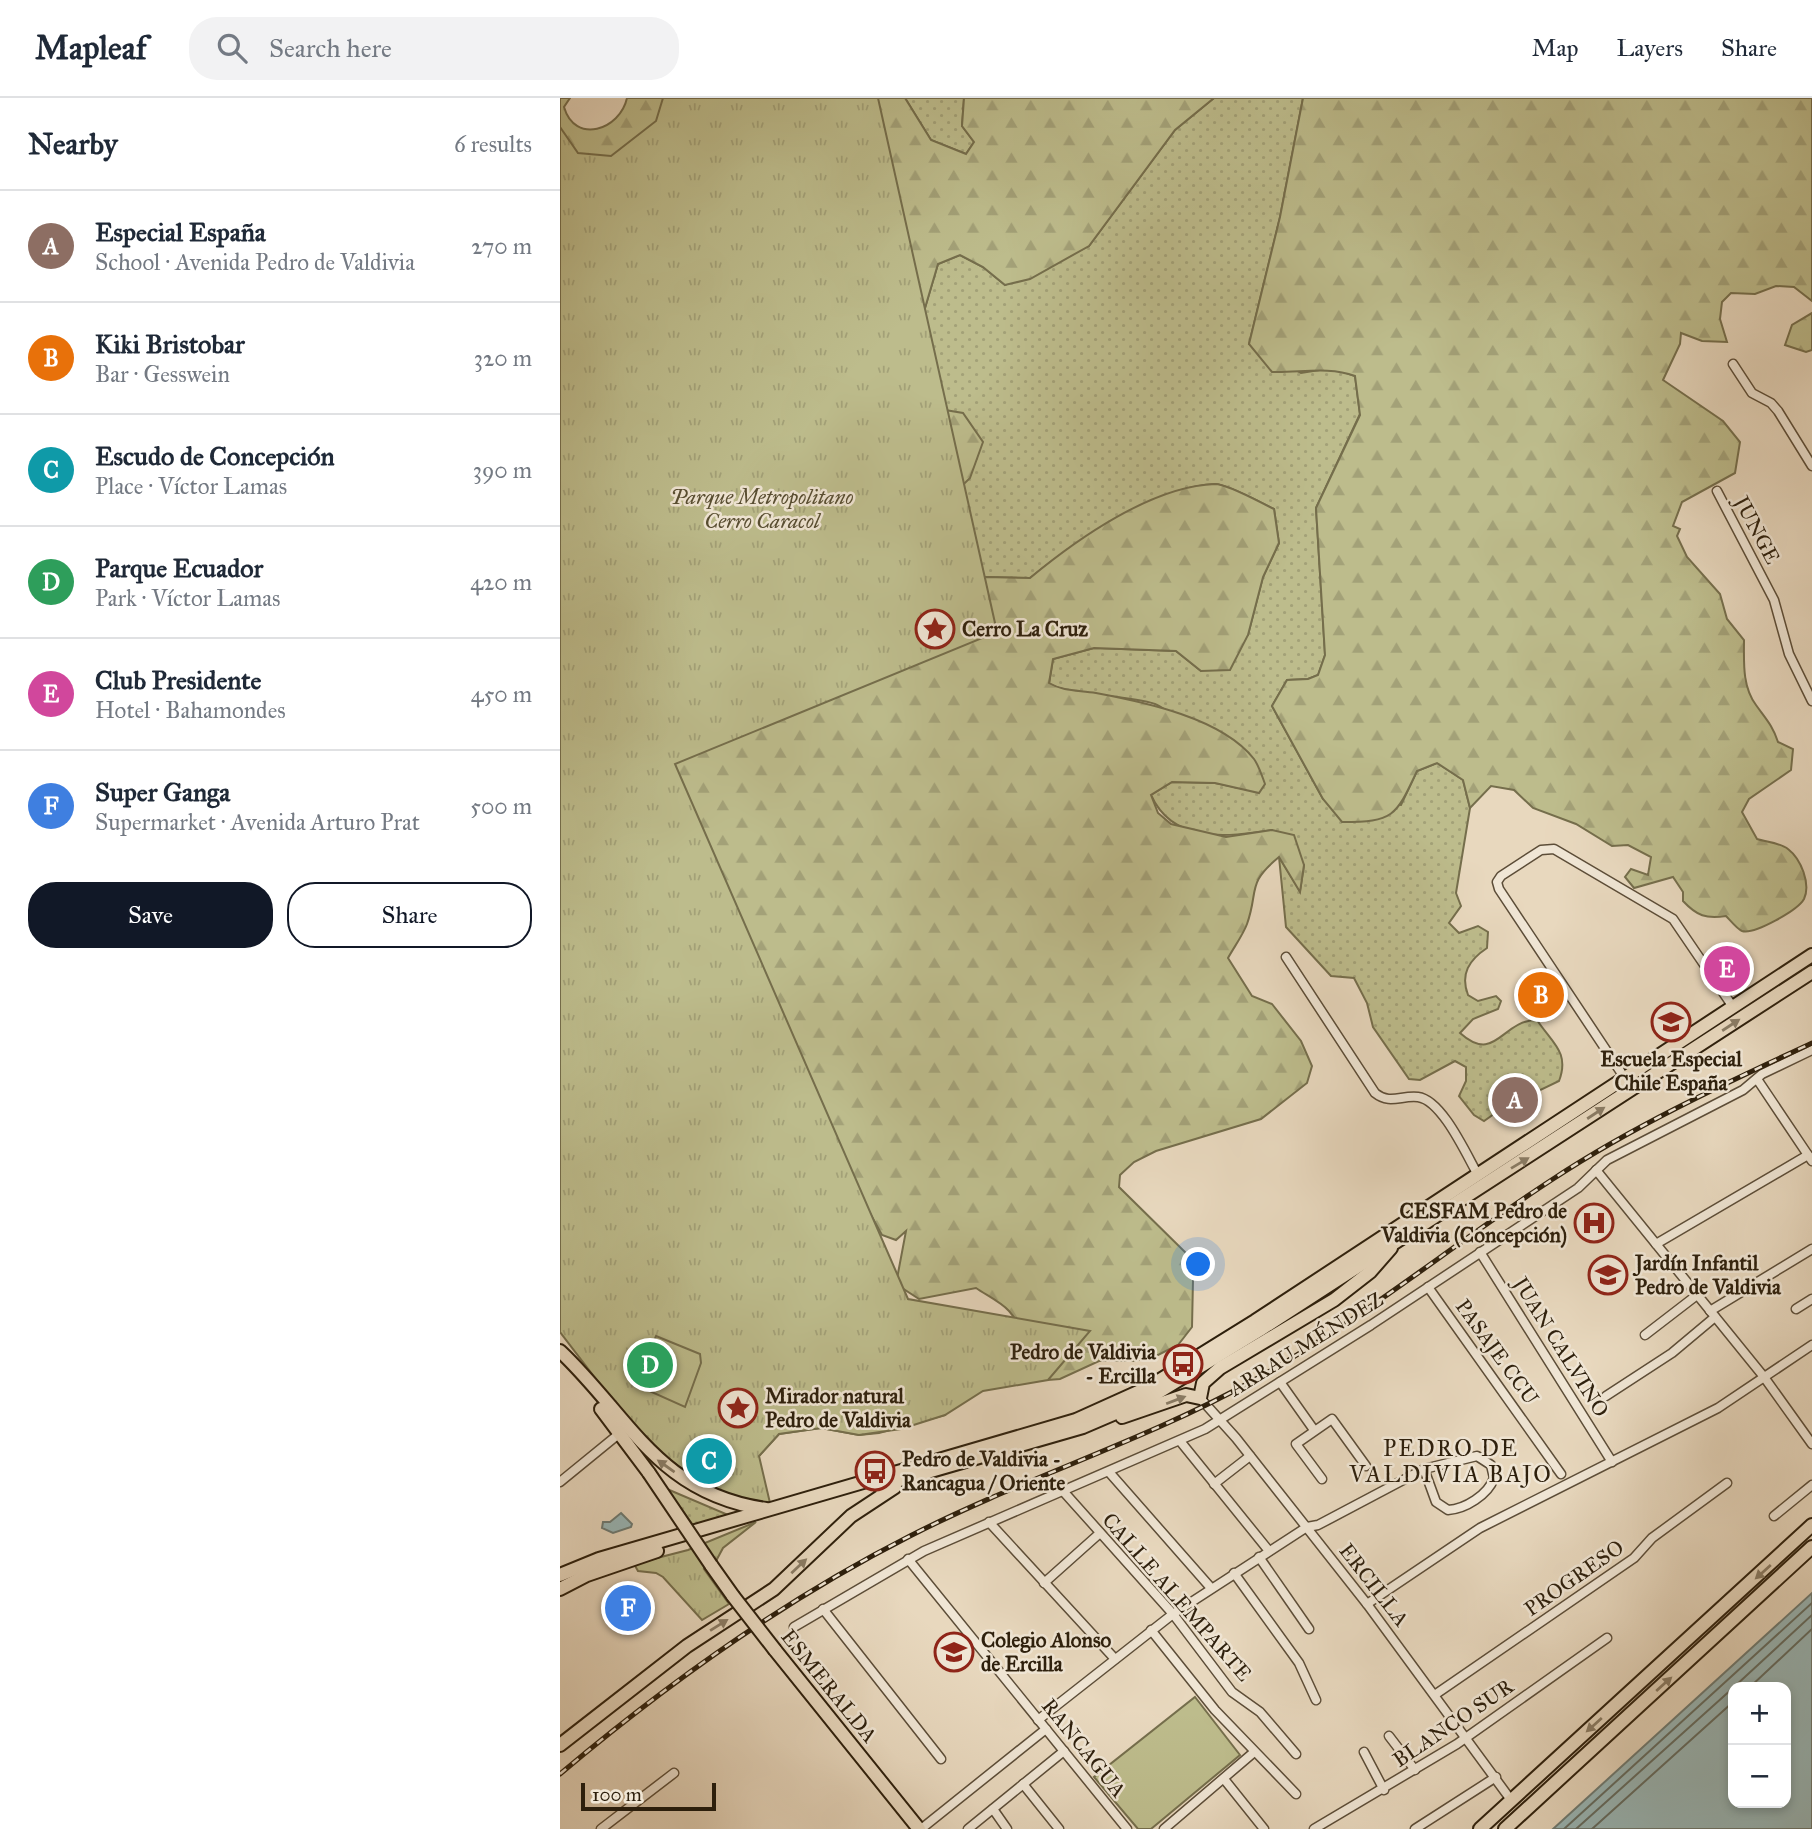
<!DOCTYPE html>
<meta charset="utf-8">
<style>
body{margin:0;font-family:"IM FELL Great Primer",serif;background:#f2f2f3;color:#1f2937}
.controls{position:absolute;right:21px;bottom:21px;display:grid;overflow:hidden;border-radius:14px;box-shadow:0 4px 10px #0003}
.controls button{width:63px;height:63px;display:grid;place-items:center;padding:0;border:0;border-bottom:2px solid #e0e1e3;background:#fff;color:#1f2937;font:35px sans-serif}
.scale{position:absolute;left:21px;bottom:18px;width:135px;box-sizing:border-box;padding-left:7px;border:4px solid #2d1f0c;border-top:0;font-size:19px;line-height:24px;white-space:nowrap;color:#2d1f0c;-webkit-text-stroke:5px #f0e6d5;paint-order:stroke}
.you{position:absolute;left:639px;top:1167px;width:24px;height:24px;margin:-18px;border:5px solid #fff;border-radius:50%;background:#1a73e8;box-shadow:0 0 0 10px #1a73e833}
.badge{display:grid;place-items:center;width:46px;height:46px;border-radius:50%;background:#111827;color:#fff;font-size:23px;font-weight:700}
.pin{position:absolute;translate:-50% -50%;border:4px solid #fff;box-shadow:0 2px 7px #0006}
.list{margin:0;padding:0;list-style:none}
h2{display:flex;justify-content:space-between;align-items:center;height:91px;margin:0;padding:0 28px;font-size:30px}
h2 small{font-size:23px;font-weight:400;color:#747a83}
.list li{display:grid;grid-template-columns:46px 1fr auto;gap:21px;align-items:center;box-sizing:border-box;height:112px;padding:0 28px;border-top:2px solid #e0e1e3}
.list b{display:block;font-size:26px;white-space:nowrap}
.list p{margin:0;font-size:23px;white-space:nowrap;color:#747a83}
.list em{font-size:23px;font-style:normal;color:#747a83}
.actions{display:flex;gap:14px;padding:21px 28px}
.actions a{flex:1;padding:16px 0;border:2px solid #111827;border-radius:28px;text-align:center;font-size:24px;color:#111827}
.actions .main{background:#111827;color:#fff}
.icon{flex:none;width:38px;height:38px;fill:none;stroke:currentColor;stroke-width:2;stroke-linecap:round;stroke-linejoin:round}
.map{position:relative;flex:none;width:1252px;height:1731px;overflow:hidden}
header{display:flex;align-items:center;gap:42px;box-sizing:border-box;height:98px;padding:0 35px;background:#fff;border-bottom:2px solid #e0e1e3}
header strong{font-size:33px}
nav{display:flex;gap:38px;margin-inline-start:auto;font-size:24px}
.search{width:490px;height:63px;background:#f2f2f3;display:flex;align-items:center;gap:18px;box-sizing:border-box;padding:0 24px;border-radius:28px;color:#747a83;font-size:26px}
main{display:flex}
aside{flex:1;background:#fff}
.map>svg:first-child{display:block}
</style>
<header>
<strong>Mapleaf</strong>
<div class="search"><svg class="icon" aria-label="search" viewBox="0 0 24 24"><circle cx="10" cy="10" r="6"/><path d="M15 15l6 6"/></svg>Search here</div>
<nav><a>Map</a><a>Layers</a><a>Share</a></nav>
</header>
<main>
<aside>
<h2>Nearby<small>6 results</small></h2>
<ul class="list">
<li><span class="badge" style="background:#8d6e63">A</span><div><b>Especial España</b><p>School · Avenida Pedro de Valdivia</p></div><em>270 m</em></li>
<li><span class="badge" style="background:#e8710a">B</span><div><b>Kiki Bristobar</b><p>Bar · Gesswein</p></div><em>320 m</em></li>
<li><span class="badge" style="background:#0f9aa8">C</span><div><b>Escudo de Concepción</b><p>Place · Víctor Lamas</p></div><em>390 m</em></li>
<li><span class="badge" style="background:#2e9e5b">D</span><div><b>Parque Ecuador</b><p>Park · Víctor Lamas</p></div><em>420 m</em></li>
<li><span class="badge" style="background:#d1479c">E</span><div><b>Club Presidente</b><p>Hotel · Bahamondes</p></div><em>450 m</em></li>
<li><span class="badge" style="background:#3f7fe0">F</span><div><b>Super Ganga</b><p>Supermarket · Avenida Arturo Prat</p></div><em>500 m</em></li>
</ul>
<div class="actions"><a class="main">Save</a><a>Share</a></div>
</aside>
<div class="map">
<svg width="1252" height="1731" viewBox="0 0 1252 1731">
<defs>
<pattern id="grass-dots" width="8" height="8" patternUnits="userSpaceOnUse" patternTransform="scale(1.75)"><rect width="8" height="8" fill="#bdbc8c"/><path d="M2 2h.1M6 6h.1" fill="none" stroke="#a3a178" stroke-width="1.8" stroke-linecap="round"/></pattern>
<pattern id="forest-firs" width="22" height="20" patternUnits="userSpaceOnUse" patternTransform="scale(1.75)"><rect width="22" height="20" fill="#bdbc8c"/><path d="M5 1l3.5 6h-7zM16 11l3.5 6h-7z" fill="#a3a178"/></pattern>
<pattern id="park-tufts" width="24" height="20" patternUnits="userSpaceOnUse" patternTransform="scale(1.75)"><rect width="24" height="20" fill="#bdbc8c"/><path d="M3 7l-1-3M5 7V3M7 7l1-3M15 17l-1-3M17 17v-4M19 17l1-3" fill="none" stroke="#a3a178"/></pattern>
</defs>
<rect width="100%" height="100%" fill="#e8d8be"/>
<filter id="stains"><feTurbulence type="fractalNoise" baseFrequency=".00286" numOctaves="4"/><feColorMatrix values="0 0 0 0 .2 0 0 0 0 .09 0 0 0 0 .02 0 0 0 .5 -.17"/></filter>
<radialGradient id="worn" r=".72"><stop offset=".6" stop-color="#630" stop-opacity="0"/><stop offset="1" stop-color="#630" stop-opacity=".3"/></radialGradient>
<!-- grass -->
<g fill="url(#grass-dots)" stroke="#756e4c" stroke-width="2">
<polygon points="345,0 404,0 402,28 414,44 406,56 371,42"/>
<path d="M 654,0 L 743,0 L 720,119 L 689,246 L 741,275 L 772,270 L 795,278 L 800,316 L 756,410 L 765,557 L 758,577 L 748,581 L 727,582 L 712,608 L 763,701 L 841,707 L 857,673 L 877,665 L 903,682 L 910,710 L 896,795 L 901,808 L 889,825 L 899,835 L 918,828 L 928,834 L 927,850 C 909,862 900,876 908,897 L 918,903 L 936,898 L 941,903 L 938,911 L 913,921 L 900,935 C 936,967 941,922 977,922 C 992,945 1010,954 999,983 L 941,1011 L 924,1023 L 914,1017 L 899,998 L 906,983 L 906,969 L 895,963 L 860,982 L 849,981 L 813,929 L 807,905 L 794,880 L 771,878 L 726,829 L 719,759 L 740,793 L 744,767 L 712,732 C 667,739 613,746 591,697 L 612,684 L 655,685 L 699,694 C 681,679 611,611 595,606 C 565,596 514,599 489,586 L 493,561 L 534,550 L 616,553 L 641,573 L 688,537 L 703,479 L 719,445 L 714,411 C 701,405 668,386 655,386 C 597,388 514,444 470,480 L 425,479 L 384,506 L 352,254 L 378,166 L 400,157 L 423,169 L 445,187 L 529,148 L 615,32 Z"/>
<polygon points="107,1391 173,1419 135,1430"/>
</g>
<!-- forest -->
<g fill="url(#forest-firs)" stroke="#756e4c" stroke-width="2">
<path d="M 0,0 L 10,0 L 4,9 C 15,47 60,32 67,0 L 345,0 L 371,42 L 406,56 L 414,44 L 402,28 L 404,0 L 654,0 L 615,32 L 529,148 L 470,181 L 445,187 L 423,169 L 400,157 L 378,166 L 352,254 L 0,362 Z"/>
<path d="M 743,0 L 1252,0 L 1252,203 L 1234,189 L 1216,188 L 1195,196 L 1171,195 L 1162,204 L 1160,221 L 1167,244 L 1142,243 L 1121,235 L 1120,246 L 1103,282 L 1163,323 L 1180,344 L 1175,375 L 1122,404 L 1113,428 L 1120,431 L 1117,438 L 1127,459 L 1160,496 L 1167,521 L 1184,542 C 1184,564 1182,588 1196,607 C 1206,621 1213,628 1218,644 L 1233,651 L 1231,672 L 1189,701 L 1182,714 L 1197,741 C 1206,744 1221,745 1228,751 C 1241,761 1251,786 1244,801 C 1238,812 1194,837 1182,833 C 1177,831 1170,822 1166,818 C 1146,821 1137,818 1123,803 L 1123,794 L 1113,779 L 1074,790 L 1065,779 L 1071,771 L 1088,777 L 1091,759 L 1068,747 L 1052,748 L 1016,726 L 973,710 L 954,692 L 931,688 L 910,710 L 903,682 L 877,665 L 857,673 C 836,718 834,724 782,724 L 763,701 L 712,608 L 727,582 L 748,581 L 758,577 L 765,557 L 756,410 L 800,317 L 795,278 C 768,268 740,275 712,274 L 689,246 L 720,119 Z"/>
<polygon points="1252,215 1252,252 1246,254 1225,247 1232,227"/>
<path d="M 379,311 L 403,315 L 423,344 L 410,380 L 364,425 L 384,506 L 425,479 L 470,480 C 517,441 592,388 655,386 C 668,386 701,405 714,411 L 719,445 L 703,479 L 688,537 L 670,572 L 641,573 L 616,553 L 534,550 L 493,561 L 489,585 C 504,594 519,592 536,595 C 584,604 662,620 694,661 C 699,668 702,678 705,686 L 699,695 L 655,685 L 612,684 L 591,697 L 598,715 L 611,726 L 666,739 L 712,732 L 734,737 L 744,767 L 740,794 L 719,759 C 686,786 699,792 687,826 C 683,837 674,849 668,860 L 692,898 L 712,906 L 741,943 L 752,968 L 747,985 L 701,1021 L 596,1053 L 574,1064 L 560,1077 L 559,1089 L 628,1157 L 633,1182 L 632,1229 L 618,1247 L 594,1259 L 573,1263 L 539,1263 L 500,1281 L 488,1282 C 471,1261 467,1233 449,1213 C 441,1204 426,1197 416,1190 L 359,1201 L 336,1186 L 346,1133 L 336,1142 L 322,1137 L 306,1108 L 385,1317 L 319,1335 L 299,1337 L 261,1330 L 219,1336 L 199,1358 L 81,700 Z"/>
</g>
<!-- park -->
<g fill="url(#park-tufts)" stroke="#756e4c" stroke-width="2">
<polygon points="103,0 318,0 437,534 115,666 348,1201 530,1233 488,1282 423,1293 385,1317 341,1331 299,1337 261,1330 219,1336 199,1358 210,1405 174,1399 147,1388 108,1364 49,1298 0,1234 0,29 18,55 51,58 96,23"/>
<polygon points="196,1424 163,1450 156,1463 144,1471 169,1506 142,1522 103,1479 96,1475 78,1473 74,1466 128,1452"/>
</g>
<!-- pitch -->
<g fill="#bdbc8c" stroke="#756e4c" stroke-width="2">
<polygon points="96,1238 140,1256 141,1265 125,1309 76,1287"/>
<polygon points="635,1599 680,1657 591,1731 578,1731 534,1679"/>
</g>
<!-- water -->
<g fill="#99b8b9" stroke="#6e7b74" stroke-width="2" fill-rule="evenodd">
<polygon points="61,1415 72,1426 71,1429 53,1435 42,1430 43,1424 50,1424"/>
<path d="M 1252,1495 L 1252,1731 L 993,1731 ZM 1226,1589 L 1226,1705 L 1173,1705 L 1173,1589 Z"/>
</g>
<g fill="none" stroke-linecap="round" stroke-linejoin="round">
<!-- shore -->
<g stroke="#636c62" stroke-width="2">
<polyline points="1174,1589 1252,1517"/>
<polyline points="1190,1589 1252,1531"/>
<polyline points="1004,1731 1252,1505"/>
<polyline points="1016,1731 1173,1590"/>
<polyline points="1032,1731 1173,1604"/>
</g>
<defs>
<g id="minor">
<polyline points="1173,266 1192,295 1211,305 1218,313 1252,368"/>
<polyline points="1157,393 1214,502 1229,556 1252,603"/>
<path d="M 726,859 L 815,995 C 830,1007 841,997 858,999 C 882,1002 906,1056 918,1077"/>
<polyline points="1197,981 1252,1063"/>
<polyline points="1066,982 939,791 937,784 941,778 981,752 994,751 1113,821 1173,909"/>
<polyline points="1036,1072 1204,1279 1252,1346"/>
<polyline points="1096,1146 1248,1057"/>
<polyline points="920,1154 1052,1364"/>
<polyline points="868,1189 1001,1376"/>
<polyline points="1236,1211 1252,1201"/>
<polyline points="1150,1213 1252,1151"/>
<polyline points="1085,1237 1137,1197"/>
<polyline points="720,1284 754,1332"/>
<polyline points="1046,1298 1112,1255 1155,1219"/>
<polyline points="640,1300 676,1340 807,1506 951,1702"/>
<polyline points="620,1343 709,1453"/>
<polyline points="549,1374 651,1490"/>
<polyline points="762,1381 736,1346 772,1321 806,1368"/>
<polyline points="0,1384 60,1335"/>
<polyline points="654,1386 690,1358"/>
<polyline points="503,1393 613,1516 672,1594 700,1614 736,1656"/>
<polyline points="1214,1418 1252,1387"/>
<polyline points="429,1424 555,1561"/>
<polyline points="699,1459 749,1531"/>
<polyline points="348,1461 567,1731"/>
<polyline points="674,1475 739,1565 756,1602"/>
<polyline points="484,1485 540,1435"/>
<polyline points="807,1506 920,1430 1158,1310 1252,1247"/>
<polyline points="263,1511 381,1661"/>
<polyline points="234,1529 364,1453 645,1331 811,1227 1018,1090 1047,1062 1183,992 1202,976 1252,952"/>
<polyline points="591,1532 655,1612 736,1696"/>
<polyline points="876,1596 1074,1460 1092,1440 1167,1385"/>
<path d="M 478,1622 L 613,1516 L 747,1429 L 758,1427 L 864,1371 L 917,1358 L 931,1367 L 934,1380 C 928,1397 905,1411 888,1412 L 876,1404 L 864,1371"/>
<polyline points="829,1638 855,1672"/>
<polyline points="804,1654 824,1692"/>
<polyline points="664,1681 704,1731"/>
<polyline points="463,1686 499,1731"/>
<polyline points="433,1711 447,1731"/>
<polyline points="41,1731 114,1675"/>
<polyline points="361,1731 486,1631"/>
<polyline points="408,1731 504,1653"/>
<polyline points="604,1731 693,1655"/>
<polyline points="754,1731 897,1646 1047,1540"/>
<polyline points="855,1731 936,1679"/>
</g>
<g id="primary">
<path d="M 0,1253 C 69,1318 98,1396 206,1411"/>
<polyline points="41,1311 89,1375"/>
<polyline points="562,1319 626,1297 640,1300 643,1285 660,1270 774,1202 810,1174 831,1150"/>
<polyline points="319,1388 523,1329 586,1302 700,1232 1252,874"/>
<polyline points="151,1467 173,1498"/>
<polyline points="0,1477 39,1461 516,1322 587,1290 695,1223 1252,857"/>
<polyline points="0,1491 27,1477 97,1453"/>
<polyline points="215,1552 359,1731"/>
<polyline points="0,1647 127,1548 214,1491 291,1418 335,1389"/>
<polyline points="920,1731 1252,1427"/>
<polyline points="945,1731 1252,1449"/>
</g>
</defs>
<!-- minor casing -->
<use href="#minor" stroke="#5c4d38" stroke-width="11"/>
<!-- primary casing -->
<use href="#primary" stroke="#2d1f0c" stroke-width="16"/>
<!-- minor -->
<use href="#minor" stroke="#f0e6d5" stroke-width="8"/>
<!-- primary -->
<use href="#primary" stroke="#e8d8be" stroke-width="12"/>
<defs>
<path id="rail" d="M 0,1676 C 108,1585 224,1502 350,1438 C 463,1380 585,1343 696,1281 C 800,1223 893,1146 993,1081 C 1075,1027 1164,986 1252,945"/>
</defs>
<!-- rail casing -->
<use href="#rail" stroke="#2d1f0c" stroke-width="5"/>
<!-- rail -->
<use href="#rail" stroke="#f0e6d5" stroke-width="2.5" stroke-dasharray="8" stroke-linecap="butt"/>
<defs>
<g id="primary-bridge">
<polyline points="89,1375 151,1467"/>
<polyline points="173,1498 215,1552"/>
</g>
</defs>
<!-- primary-bridge casing -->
<use href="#primary-bridge" stroke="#2d1f0c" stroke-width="16" stroke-linecap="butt"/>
<!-- primary-bridge -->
<use href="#primary-bridge" stroke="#e8d8be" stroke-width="12"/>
</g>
<!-- one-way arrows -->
<defs><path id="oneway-solid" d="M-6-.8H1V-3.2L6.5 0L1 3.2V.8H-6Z" transform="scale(1.75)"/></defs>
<g fill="#8a7c65">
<use href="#oneway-solid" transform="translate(1171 927) rotate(-33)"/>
<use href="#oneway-solid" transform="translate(1036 1015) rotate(-33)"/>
<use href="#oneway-solid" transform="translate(960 1065) rotate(-31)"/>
<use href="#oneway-solid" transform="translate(616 1302) rotate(-21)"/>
<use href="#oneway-solid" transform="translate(106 1368) rotate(-145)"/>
<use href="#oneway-solid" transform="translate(239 1468) rotate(-43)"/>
<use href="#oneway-solid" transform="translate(1203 1474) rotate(138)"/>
<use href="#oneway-solid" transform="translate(159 1527) rotate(-32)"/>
<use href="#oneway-solid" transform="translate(1104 1586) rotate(-42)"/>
<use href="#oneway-solid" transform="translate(1034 1627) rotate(138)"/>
</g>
<!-- icons -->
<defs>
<symbol id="sight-ring" viewBox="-11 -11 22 22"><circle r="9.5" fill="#f0e6d5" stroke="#8f2418" stroke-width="1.5"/><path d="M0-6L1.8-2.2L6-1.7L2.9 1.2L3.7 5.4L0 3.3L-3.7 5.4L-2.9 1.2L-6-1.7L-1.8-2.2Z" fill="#8f2418"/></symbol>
<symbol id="school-ring" viewBox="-11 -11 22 22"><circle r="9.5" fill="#f0e6d5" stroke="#8f2418" stroke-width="1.5"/><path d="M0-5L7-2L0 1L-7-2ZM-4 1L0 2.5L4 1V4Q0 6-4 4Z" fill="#8f2418"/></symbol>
<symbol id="hospital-ring" viewBox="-11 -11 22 22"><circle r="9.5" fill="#f0e6d5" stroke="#8f2418" stroke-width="1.5"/><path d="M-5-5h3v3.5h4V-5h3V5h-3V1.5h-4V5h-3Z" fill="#8f2418"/></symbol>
<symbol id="bus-ring" viewBox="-11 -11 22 22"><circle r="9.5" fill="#f0e6d5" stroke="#8f2418" stroke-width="1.5"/><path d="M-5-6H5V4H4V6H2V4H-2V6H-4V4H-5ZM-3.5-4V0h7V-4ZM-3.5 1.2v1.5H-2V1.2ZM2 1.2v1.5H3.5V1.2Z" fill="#8f2418"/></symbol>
</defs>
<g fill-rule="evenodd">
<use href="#sight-ring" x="353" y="509" width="44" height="44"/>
<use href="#school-ring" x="1089" y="902" width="44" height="44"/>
<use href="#hospital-ring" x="1012" y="1103" width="44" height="44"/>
<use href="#school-ring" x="1026" y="1155" width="44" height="44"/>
<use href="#bus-ring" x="601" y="1244" width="44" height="44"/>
<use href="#sight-ring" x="156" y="1288" width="44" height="44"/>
<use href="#bus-ring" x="293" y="1351" width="44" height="44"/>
<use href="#school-ring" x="372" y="1532" width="44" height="44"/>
</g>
<g text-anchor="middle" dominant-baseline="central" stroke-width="5" stroke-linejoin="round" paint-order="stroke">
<!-- park labels -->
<g font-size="21" font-style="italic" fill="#584e32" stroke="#f0e6d5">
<text x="202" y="399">Parque Metropolitano<tspan x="202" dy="24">Cerro Caracol</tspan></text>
</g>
<!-- street labels -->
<g font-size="21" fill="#2d1f0c" stroke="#f0e6d5">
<text transform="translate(1197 432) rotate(62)">JUNGE</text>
<text transform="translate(746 1246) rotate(-32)">ARRAU MÉNDEZ</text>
<text transform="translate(1001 1249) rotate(58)">JUAN CALVINO</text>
<text transform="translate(937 1254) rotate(54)">PASAJE CCU</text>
<text transform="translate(1014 1480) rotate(-35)">PROGRESO</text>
<text transform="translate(814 1487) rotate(52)">ERCILLA</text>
<text transform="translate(617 1499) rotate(49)">CALLE ALEMPARTE</text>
<text transform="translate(269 1588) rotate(51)">ESMERALDA</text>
<text transform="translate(893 1625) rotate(-34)">BLANCO SUR</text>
<text transform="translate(524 1650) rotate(51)">RANCAGUA</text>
</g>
<!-- poi labels -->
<g font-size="21" font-weight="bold" fill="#2d1f0c" stroke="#f0e6d5" text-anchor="start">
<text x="402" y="531">Cerro La Cruz</text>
<text x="1111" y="961" text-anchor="middle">Escuela Especial<tspan x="1111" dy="24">Chile España</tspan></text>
<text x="1007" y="1113" text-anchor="end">CESFAM Pedro de<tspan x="1007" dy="24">Valdivia (Concepción)</tspan></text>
<text x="1075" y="1165">Jardín Infantil<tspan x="1075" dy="24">Pedro de Valdivia</tspan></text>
<text x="596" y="1254" text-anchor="end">Pedro de Valdivia<tspan x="596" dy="24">- Ercilla</tspan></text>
<text x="205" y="1298">Mirador natural<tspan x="205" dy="24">Pedro de Valdivia</tspan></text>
<text x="342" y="1361">Pedro de Valdivia -<tspan x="342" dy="24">Rancagua / Oriente</tspan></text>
<text x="421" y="1542">Colegio Alonso<tspan x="421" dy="24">de Ercilla</tspan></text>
</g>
<!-- neighbourhood labels -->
<g font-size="23" letter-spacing="2" fill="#2d1f0c" stroke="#f0e6d5">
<text x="891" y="1350">PEDRO DE<tspan x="891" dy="26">VALDIVIA BAJO</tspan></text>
</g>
</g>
<rect width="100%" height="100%" filter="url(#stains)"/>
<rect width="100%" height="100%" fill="url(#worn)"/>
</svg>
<div class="controls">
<button>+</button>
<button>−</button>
</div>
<div class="scale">100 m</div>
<div class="you"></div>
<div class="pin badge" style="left:955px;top:1002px;background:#8d6e63">A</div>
<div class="pin badge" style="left:981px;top:897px;background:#e8710a">B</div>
<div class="pin badge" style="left:149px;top:1363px;background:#0f9aa8">C</div>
<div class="pin badge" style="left:90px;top:1267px;background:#2e9e5b">D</div>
<div class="pin badge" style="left:1167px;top:871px;background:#d1479c">E</div>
<div class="pin badge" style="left:68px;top:1510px;background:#3f7fe0">F</div>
</div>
</main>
